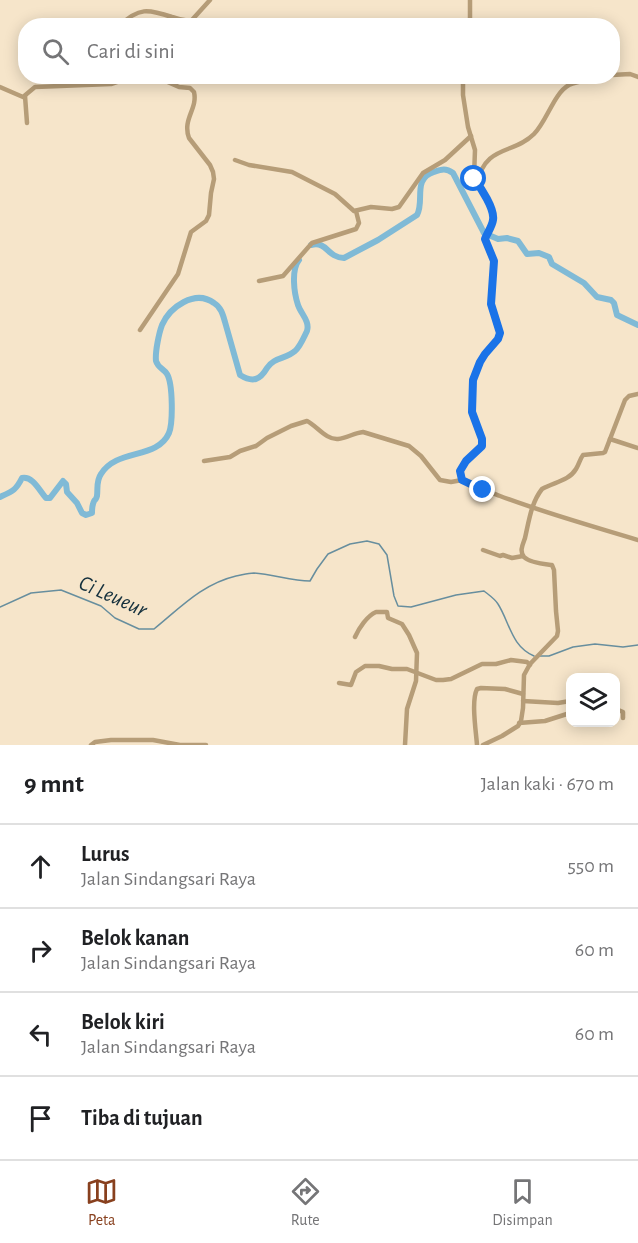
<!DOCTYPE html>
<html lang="id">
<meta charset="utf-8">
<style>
body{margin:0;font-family:"Alegreya Sans",sans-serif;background:#f2f2f2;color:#202124}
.controls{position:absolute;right:18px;bottom:18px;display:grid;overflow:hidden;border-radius:12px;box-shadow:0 3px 15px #0003}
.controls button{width:54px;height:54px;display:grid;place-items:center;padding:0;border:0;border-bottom:2px solid #e0e0e0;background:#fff;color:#202124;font:30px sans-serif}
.stop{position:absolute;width:18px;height:18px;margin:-14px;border:4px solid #1a73e8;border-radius:50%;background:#fff}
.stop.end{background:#1a73e8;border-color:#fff;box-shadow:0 2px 6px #0008}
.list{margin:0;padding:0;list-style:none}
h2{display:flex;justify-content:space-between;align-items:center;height:78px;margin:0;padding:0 24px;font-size:26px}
h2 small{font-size:20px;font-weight:400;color:#757577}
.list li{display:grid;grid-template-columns:39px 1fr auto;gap:18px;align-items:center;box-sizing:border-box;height:84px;padding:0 24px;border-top:2px solid #e0e0e0}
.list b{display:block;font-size:22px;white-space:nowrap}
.list p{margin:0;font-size:20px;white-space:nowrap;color:#757577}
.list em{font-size:20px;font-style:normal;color:#757577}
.icon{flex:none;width:33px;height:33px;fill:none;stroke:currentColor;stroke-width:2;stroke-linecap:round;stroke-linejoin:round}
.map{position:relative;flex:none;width:638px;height:745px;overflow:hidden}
.search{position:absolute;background:#fff;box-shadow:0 3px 15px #0003;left:18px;right:18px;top:18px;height:66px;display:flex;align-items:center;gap:15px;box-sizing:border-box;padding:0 21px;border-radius:24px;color:#757577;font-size:22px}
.sheet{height:414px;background:#fff}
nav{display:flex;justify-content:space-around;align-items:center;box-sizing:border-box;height:84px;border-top:2px solid #e0e0e0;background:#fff;font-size:16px;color:#757577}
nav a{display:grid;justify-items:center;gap:3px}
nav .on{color:#88401e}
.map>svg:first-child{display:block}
</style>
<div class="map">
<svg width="638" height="745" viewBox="0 0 638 745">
<rect width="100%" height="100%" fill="#f6e5ca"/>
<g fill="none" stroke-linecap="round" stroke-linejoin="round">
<!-- stream -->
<g stroke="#678e9e" stroke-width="1.5">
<path d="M 0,607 L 31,593 L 61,590 L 101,606 L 115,618 L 139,629 L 154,629 C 180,608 202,584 236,576 C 242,575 248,573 254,573 C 273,574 291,581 310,581 L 317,569 L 328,554 L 350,544 L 367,541 L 379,544 L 387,555 L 394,596 L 398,606 L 411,607 L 456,595 L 484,591 C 489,595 495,599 498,604 C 510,623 511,646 534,656"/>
<polyline points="539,656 549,656 573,647 595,644 623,647 638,645"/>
</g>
<!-- river -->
<g stroke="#80bad6" stroke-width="6">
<path d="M 311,245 C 328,241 326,257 344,258 L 378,240 L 417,215 C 425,201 412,179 434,172 C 442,169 446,168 453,173 L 484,233 L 498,239 L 507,238 L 518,241 L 527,254 L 539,253 L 549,257 L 552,264 L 584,283 L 597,297 L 611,300 L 614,303 L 617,315 L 638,325"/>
<path d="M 0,497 C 13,491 16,490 22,478 C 33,476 39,490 46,498 L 50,498 L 63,481 L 66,484 L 67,492 L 77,503 L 82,513 L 86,515 L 92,513 C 92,510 92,507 93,504 C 95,497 95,503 97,496 C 98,488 96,481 101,474 C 117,448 157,460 169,433 C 173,423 173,384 167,374 C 164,369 158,368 156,361 C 155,352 159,333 162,325 C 170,307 195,289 214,303 C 221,307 223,315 225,322 C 230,340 235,357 240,375 C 253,383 260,380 267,368 C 274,357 286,359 295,351 C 300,347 304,337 307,331 C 310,321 301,314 298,305 C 294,293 291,270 299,260"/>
</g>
<!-- minor -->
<g stroke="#b69d78" stroke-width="4.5">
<polyline points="470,0 470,26"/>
<path d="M 119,26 C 139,7 148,9 172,17 C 179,19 185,21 191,21 L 210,0"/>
<polyline points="612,75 630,74 638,77"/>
<path d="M 463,76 L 463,95 L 468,127 L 475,150 L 474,177 L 493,213 L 492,222 L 485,239 L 494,261 L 491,304 L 500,333 L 498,339 L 485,354 L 480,362 L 473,380 L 472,412 L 482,442 L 480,449 L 470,457 L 462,466 L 460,471 L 462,480 C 473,487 487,491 500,496 C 545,513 592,526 638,540"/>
<polyline points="0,87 23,97 35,87 111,84 134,76"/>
<polyline points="25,96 27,123"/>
<polyline points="235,160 249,165 292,172 335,194 354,211 371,207 392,209 399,207 423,173 445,160 471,136"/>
<path d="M 477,183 C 486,144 513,155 534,134 C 547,121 554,93 569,85 C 578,81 595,79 605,76"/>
<polyline points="259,281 283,276 312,243 356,229 359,223 356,211"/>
<path d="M 140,330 L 178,274 L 191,232 L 206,221 L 209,215 L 211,193 L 214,179 L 213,172 L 210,165 L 189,138 C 182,119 198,109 194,92 L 190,88 L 179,87 L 154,76"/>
<polyline points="610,439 638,448"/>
<path d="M 204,461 L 230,457 L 240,451 L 256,446 L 267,438 L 291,426 L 307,421 C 317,426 326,440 338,439 C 347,438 354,433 363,432 L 409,446 L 421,456 L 440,480 L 451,482 L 462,480"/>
<polyline points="483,550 500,556 503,555 512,558 523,556"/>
<path d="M 355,637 C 359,628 367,616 376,612 C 379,612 385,612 387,612 L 388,618 L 402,624 L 409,635 L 417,653 L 416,681 L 407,709 L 405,745"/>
<polyline points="339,683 351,685 356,672 365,666 379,666 392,669 407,669 436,680 443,680 451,679 482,664 496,664 511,660 527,662 530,665"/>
<polyline points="523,701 558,703 570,701"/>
<polyline points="616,709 623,712 623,718"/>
<polyline points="519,723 545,721 570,713"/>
<polyline points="91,745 95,742 111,740 153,740 180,745 206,745"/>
<path d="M 477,745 C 476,731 471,701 477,689 L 481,688 L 505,689 L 523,694"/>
<path d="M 483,745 L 502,736 L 518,726 L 521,721 L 523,708 L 524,675 L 530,664 L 557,636 L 558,631 L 556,611 L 554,570 L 552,565 C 544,564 530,563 524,557 C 519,551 523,544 525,538 C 529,521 531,503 542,489 C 554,482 569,481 576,469 C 579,464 580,459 583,455 L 603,453 L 605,452 L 625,400 L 629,396 L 638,394"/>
</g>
</g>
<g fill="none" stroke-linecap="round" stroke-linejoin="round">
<!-- route -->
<path stroke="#1a73e8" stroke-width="8" d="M 474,179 C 481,188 495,209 493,220 C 492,227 487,233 485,239 L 494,261 L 491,304 L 500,333 L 498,339 L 485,354 L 480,362 L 473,380 L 472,412 L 482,439 L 482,446 L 466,461 L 460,471 L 462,480 L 483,490"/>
</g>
<g text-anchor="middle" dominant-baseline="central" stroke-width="6" stroke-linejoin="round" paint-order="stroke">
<!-- water labels -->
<g font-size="22" font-style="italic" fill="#14303d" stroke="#f6e5ca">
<text transform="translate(113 596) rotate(24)">Ci Leueur</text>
</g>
</g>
</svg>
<div class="controls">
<button><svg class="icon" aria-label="layers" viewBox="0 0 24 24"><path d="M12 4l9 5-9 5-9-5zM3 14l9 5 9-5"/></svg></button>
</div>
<div class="stop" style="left:474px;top:179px"></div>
<div class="stop end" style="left:483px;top:490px"></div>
<div class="search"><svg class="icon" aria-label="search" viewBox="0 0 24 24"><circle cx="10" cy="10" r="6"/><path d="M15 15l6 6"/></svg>Cari di sini</div>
</div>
<section class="sheet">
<h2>9 mnt<small>Jalan kaki · 670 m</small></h2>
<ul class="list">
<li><svg class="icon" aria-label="ahead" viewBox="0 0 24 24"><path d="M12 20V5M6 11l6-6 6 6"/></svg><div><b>Lurus</b><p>Jalan Sindangsari Raya</p></div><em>550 m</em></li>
<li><svg class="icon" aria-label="right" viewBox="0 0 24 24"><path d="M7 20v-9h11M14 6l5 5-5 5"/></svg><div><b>Belok kanan</b><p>Jalan Sindangsari Raya</p></div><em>60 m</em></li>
<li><svg class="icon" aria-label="left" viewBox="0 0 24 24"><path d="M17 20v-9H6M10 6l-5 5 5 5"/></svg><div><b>Belok kiri</b><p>Jalan Sindangsari Raya</p></div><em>60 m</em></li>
<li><svg class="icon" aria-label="arrive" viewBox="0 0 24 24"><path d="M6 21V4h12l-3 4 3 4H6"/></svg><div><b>Tiba di tujuan</b></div></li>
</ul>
</section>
<nav>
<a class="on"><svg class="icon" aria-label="map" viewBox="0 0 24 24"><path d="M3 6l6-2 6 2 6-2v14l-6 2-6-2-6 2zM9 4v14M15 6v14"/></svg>Peta</a>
<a><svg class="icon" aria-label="directions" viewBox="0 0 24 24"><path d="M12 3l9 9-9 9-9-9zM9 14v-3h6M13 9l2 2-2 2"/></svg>Rute</a>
<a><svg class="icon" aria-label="saved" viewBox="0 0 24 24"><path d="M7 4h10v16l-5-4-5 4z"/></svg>Disimpan</a>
</nav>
